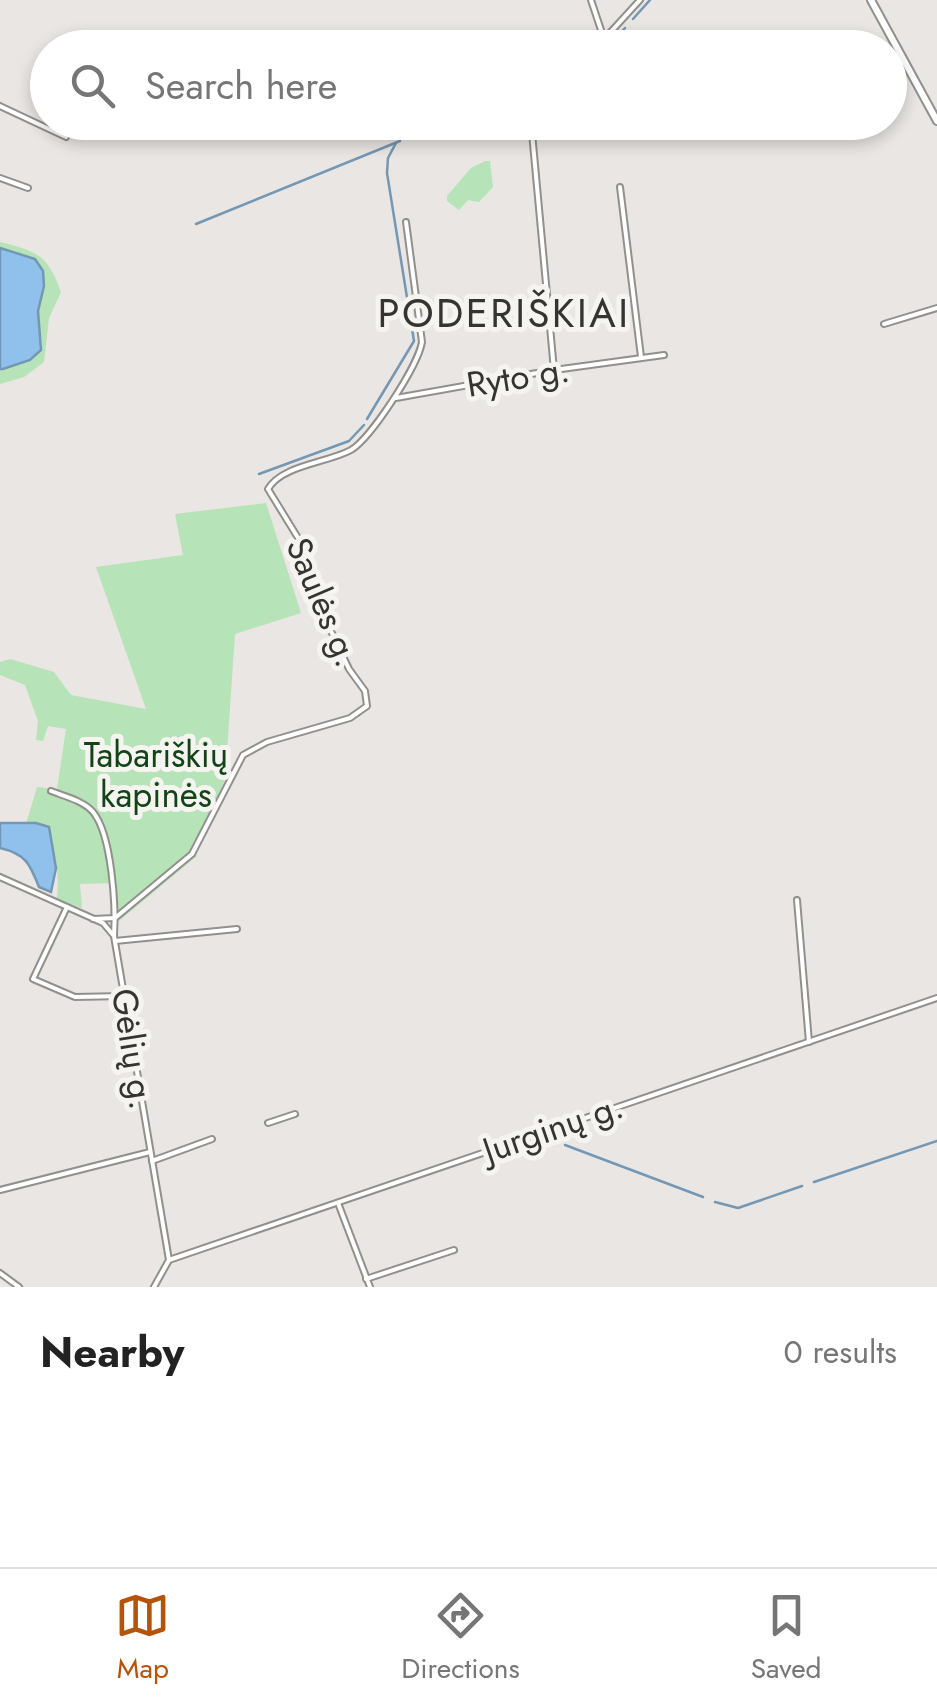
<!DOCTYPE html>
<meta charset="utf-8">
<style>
body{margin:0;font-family:Jost,sans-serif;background:#f2f2f2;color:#222}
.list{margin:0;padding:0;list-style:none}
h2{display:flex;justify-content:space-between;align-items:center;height:130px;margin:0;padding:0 40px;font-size:42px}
h2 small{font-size:32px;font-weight:400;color:#767676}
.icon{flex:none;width:55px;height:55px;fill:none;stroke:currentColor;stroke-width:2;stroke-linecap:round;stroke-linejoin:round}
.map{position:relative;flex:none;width:937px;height:1287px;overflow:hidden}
.search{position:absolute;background:#fff;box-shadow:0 5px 15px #0003;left:30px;right:30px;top:30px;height:110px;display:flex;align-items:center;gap:25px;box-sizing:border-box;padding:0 35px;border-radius:55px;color:#767676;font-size:38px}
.sheet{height:280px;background:#fff}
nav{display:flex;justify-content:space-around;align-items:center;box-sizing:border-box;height:140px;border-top:2px solid #e0e0e0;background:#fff;font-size:28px;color:#767676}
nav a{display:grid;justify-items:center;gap:5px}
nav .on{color:#b45309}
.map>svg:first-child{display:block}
</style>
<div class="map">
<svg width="937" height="1287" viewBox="0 0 937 1287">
<rect width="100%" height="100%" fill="#e9e6e3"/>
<!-- green -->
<g fill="#b6e3b7">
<polygon points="485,161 490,161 493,187 479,202 468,200 459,210 447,201 447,196 471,168"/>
<path d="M 0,242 C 37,251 48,255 61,292 L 49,318 L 44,362 L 24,377 L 0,384 L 0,369 L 30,360 L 42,344 L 38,311 L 44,286 L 25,255 L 0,248 Z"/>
<path d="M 266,503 L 301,613 L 235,634 L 225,780 L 193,850 L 197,856 L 119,921 L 114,883 L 80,884 L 82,908 L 57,899 C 59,869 58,844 36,823 L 26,824 L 37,787 L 57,789 L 66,729 L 48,726 L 43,741 L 36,740 L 38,721 L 25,685 L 0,675 L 0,662 L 10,659 L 54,672 L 71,695 L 146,709 L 96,567 L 183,555 L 175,514 Z"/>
</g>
<!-- water -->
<g fill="#90c1ec" stroke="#7497b4" stroke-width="2.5">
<polygon points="0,248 35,259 43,271 44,286 38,311 41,350 30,360 3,369 0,369"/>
<path d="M 0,823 L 36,823 L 49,827 L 56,868 L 51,892 L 39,887 C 30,864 26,854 0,848 Z"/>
</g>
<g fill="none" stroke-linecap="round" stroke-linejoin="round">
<!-- stream -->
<g stroke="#7497b4" stroke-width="2.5">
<polyline points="633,19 650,0"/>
<polyline points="607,48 625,28"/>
<polyline points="409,137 447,122"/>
<polyline points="196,224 400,141"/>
<polyline points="367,419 414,341 387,173 388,158 396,143"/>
<polyline points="259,474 349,441 364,425"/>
<polyline points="565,1145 703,1197"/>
<polyline points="814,1182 937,1141"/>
<polyline points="715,1202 738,1208 802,1186"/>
</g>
<defs>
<g id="street">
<polyline points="591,0 604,39"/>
<polyline points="596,48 640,0"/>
<polyline points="0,106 66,137"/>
<polyline points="531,122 554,370"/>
<polyline points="0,178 28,188"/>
<polyline points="620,187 641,357"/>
<polyline points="884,324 937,308"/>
<polyline points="396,398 554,370 664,355"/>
<path d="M 51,791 C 64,796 84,801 93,812 C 112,835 116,907 114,936"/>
<polyline points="0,877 103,923 114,936 169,1260 154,1287"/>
<polyline points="797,900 809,1042"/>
<polyline points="67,907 33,979 75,997 124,996"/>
<path d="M 93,919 L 115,918 L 192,854 L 243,755 L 267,742 L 350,718 L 367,706 L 365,691 L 349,669 L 330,629 L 303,546 L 268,489 C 282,465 327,463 351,450 C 371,438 418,366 422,342 L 406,222"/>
<polyline points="115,941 237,929"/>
<polyline points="268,1123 295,1114"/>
<polyline points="152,1161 212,1139"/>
<polyline points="0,1190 150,1152"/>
<polyline points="338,1203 370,1287"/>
<polyline points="169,1260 937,998"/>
<polyline points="0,1273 19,1287"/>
<polyline points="366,1279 454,1250"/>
</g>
<polyline id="secondary" points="871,0 937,121"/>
</defs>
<!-- street casing -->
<use href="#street" stroke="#92908d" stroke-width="8"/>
<!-- secondary casing -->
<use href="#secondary" stroke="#92908d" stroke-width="10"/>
<!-- street -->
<use href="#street" stroke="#fff" stroke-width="4"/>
<!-- secondary -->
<use href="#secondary" stroke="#fff" stroke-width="6"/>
</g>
<g text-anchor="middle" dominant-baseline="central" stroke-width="10" stroke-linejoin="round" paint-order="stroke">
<!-- street labels -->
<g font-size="35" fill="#343432" stroke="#f6f4f1">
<text transform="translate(518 377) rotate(-9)">Ryto g.</text>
<text transform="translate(323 602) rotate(67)">Saulės g.</text>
<text transform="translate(133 1049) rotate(81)">Gėlių g.</text>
<text transform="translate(553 1128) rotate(-19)">Jurginų g.</text>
</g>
<!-- park labels -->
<g font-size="35" fill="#134418" stroke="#f6f4f1">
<text x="156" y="755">Tabariškių<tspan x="156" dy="40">kapinės</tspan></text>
</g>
<!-- quarter labels -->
<g font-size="40" letter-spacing="2.5" fill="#343432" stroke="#f6f4f1">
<text x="504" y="313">PODERIŠKIAI</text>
</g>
</g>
</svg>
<div class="search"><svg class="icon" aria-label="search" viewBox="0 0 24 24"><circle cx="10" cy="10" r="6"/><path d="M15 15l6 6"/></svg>Search here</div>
</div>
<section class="sheet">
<h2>Nearby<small>0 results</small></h2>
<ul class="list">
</ul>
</section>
<nav>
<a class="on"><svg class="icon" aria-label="map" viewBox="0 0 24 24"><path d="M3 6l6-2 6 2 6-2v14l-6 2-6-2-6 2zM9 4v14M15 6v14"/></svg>Map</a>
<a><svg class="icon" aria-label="directions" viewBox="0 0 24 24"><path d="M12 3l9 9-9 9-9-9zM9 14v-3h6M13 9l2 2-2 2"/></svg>Directions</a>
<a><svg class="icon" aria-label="saved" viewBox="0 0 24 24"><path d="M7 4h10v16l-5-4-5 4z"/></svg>Saved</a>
</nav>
